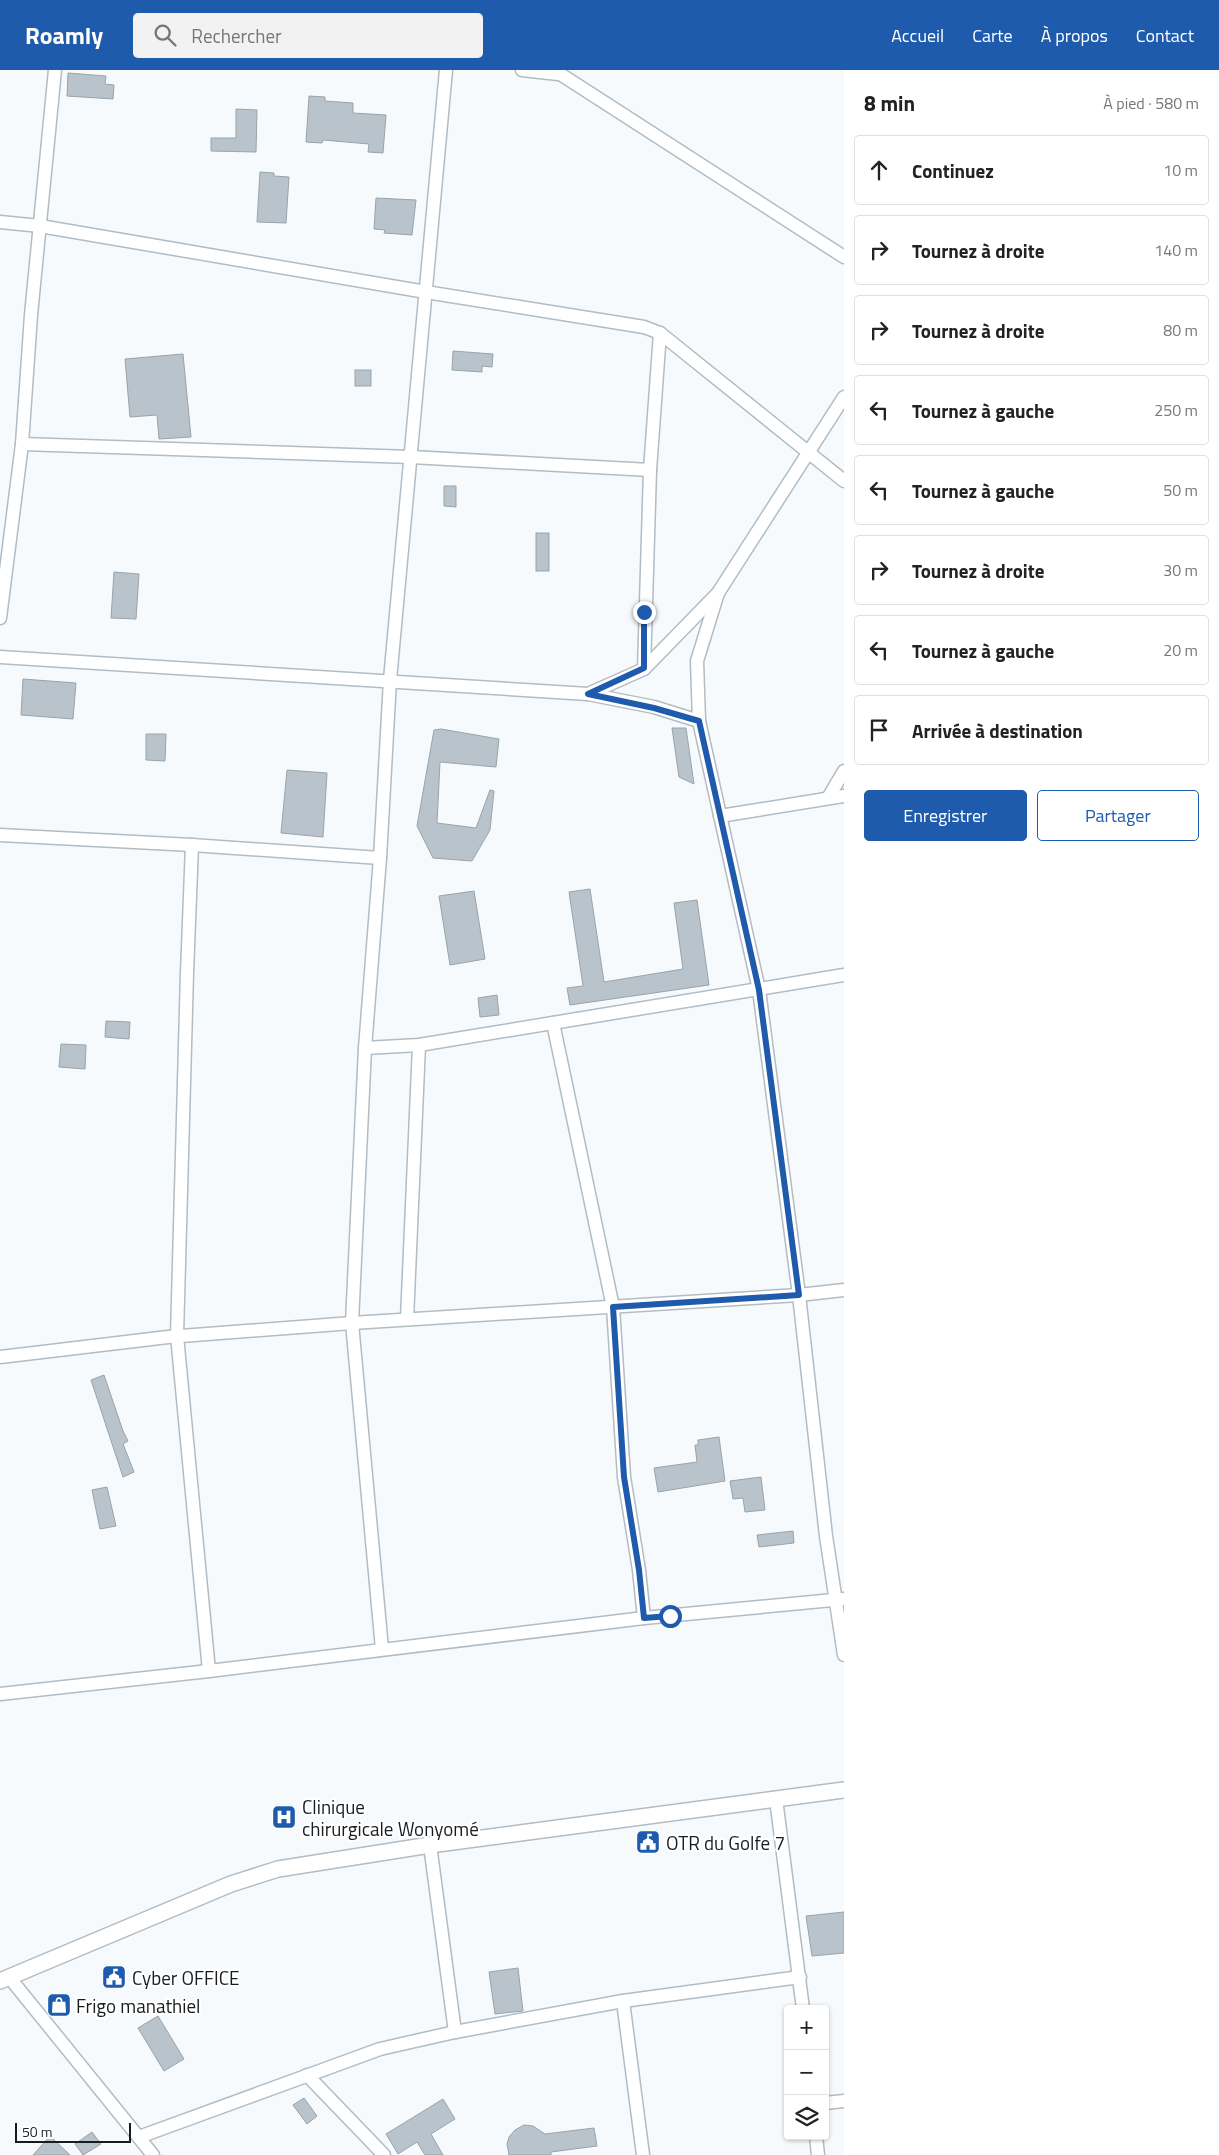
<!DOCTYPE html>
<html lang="fr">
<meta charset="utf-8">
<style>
body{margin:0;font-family:"Titillium Web",sans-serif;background:#f2f2f2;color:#222}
.controls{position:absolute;right:15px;bottom:15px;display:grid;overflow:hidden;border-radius:5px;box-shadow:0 1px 4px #0004}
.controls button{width:45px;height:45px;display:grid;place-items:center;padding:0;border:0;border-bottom:1px solid #e0e0e0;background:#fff;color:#222;font:25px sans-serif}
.scale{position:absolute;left:15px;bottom:12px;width:116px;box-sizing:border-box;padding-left:5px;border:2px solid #181c1f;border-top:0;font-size:14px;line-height:18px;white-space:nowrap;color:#181c1f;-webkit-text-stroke:4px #fff;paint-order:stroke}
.stop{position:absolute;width:15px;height:15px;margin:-11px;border:4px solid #1e5bac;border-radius:50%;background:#fff}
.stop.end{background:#1e5bac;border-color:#fff;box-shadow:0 1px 5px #0008}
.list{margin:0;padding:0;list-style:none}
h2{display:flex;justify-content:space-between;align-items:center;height:65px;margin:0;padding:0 20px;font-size:21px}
h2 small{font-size:16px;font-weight:400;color:#767676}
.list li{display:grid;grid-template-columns:32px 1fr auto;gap:15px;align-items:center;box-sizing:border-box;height:70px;margin:0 10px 10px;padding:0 10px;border:1px solid #e0e0e0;border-radius:5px}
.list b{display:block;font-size:19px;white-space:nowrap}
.list em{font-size:16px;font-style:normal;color:#767676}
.actions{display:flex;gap:10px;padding:15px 20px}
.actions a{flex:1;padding:11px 0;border:1px solid #1e5bac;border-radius:5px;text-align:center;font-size:18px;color:#1e5bac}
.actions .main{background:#1e5bac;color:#fff}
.icon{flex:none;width:28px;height:28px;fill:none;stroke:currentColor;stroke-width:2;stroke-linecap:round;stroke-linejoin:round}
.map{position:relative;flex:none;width:844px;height:2085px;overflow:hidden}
header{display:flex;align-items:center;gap:30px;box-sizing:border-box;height:70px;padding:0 25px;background:#1e5bac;color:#fff}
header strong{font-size:24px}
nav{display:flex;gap:28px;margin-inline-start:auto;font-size:18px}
.search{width:350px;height:45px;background:#f2f2f2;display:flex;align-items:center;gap:12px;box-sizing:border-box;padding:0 18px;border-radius:5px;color:#767676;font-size:19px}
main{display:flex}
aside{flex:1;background:#fff}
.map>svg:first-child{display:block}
</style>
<header>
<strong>Roamly</strong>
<div class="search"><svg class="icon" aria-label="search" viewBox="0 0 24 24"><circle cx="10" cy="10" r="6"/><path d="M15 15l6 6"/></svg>Rechercher</div>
<nav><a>Accueil</a><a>Carte</a><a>À propos</a><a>Contact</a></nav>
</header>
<main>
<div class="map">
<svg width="844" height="2085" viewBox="0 0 844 2085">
<rect width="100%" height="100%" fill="#f6fafd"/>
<!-- building -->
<g fill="#b9c3cb" stroke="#99a3aa">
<polygon points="68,3 106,6 105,14 114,15 113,29 67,26"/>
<polygon points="309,26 325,27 325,31 353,33 353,43 386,45 383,83 368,82 369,74 323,70 322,73 306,72"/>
<polygon points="236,39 257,40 256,82 211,81 211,68 236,68"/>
<polygon points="260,102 274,103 274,106 289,107 286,153 257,152"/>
<polygon points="376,128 416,130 412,165 384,163 385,160 374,159"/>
<polygon points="453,281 493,284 492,297 482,296 482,302 452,300"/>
<polygon points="183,284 191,367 159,369 157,345 130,347 125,289"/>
<rect x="355" y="300" width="16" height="16"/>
<polygon points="444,416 456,416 456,437 444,436"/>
<rect x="536" y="463" width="13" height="38"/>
<polygon points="114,502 139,504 136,549 111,548"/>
<polygon points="23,609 76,613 73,649 21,645"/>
<polygon points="672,658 686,658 694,714 679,707"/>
<polygon points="441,659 499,669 496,697 440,692 437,753 476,758 490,720 494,721 490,760 472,791 433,788 417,756 434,660"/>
<polygon points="146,664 166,664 165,691 146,690"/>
<polygon points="287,700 327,703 323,767 281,763"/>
<polygon points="590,819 604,912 683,899 674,833 697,830 709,915 570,935 567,918 583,916 569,822"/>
<polygon points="474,821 485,889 450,895 439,826"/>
<polygon points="497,925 499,945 480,947 478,928"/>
<polygon points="106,951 130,952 129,969 105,967"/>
<polygon points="61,974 86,975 85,999 59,997"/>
<polygon points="104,1305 123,1361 128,1371 123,1374 134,1402 123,1407 91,1310"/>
<polygon points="719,1367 725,1411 658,1422 654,1398 697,1392 695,1375 698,1375 698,1370"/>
<polygon points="761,1407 765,1440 745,1442 743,1428 733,1429 730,1411"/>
<polygon points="107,1417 116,1456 100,1459 92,1420"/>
<polygon points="793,1461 794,1473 759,1477 757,1465"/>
<polygon points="844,1842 844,1883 812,1886 806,1846"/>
<polygon points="518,1898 523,1941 495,1944 489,1902"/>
<polygon points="158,1946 184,1989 164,2001 138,1958"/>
<polygon points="304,2028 317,2046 307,2054 293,2035"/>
<polygon points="443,2029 455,2049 431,2064 443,2085 425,2085 417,2072 398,2084 386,2064"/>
<polygon points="524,2055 533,2056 545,2064 594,2058 597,2076 551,2082 551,2085 509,2085 507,2074 509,2067 515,2060"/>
<polygon points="92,2062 101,2074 83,2085 75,2074"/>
<polygon points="50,2066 70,2085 33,2085"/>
</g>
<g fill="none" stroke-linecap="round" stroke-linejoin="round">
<defs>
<g id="minor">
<polyline points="522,0 558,4"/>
<polyline points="554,0 844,187"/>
<polyline points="0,152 40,156 426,222 644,257 660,263 844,411"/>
<polyline points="22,374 411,387 650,400"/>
<polyline points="718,523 697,591 699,651 759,920 799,1225 826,1466 844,1585"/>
<polyline points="0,548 22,374 31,245 55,0"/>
<polyline points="0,587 588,624 654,637 699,651"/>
<polyline points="644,599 650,400 660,263"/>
<polyline points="588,624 644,599 718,523 844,327"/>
<polyline points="828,728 844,701"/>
<polyline points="720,746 844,726"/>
<polyline points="0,765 192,775 380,788"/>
<polyline points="192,775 187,903 177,1266 209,1601"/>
<polyline points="553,953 613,1237 624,1407 639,1500 644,1548"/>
<polyline points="365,978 419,975 844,905"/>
<polyline points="407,1249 419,975"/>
<polyline points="0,1287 168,1267 352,1253 799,1225 844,1220"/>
<polyline points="382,1579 352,1253 365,978 380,788 390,610 446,0"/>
<polyline points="0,1624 209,1601 644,1548 844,1529"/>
<polyline points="776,1729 803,1939"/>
<polyline points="430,1775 455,1962"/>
<polyline points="9,1907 153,2085"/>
<polyline points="623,1931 643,2085"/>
<polyline points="307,2005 384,2085"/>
<polyline points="825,2033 844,2031"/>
<polyline points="816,2066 818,2085"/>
<polyline points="139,2067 380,1979 455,1962 623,1931 800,1907"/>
</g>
<polyline id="tertiary" points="0,1911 231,1814 278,1799 430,1775 844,1720"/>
</defs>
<!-- minor casing -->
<use href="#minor" stroke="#b2bcc3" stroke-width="15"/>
<!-- tertiary casing -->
<use href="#tertiary" stroke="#b2bcc3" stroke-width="18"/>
<!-- minor -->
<use href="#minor" stroke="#fff" stroke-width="12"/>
<!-- tertiary -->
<use href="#tertiary" stroke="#fff" stroke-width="15"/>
</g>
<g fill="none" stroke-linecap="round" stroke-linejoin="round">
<!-- route -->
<polyline stroke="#1e5bac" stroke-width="6" points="644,542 644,598 588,624 654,638 699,651 759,920 799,1225 613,1237 624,1407 639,1500 644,1548 670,1546"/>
</g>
<!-- icons -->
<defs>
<symbol id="hospital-square" viewBox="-11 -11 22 22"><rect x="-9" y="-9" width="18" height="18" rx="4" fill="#1e5bac" stroke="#fff"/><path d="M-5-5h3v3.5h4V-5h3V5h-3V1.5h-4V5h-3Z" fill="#fff"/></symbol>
<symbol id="civic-square" viewBox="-11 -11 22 22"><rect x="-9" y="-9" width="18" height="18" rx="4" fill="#1e5bac" stroke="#fff"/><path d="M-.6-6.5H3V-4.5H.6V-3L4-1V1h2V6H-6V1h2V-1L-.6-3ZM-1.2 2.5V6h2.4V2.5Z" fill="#fff"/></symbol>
<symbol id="shop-square" viewBox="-11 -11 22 22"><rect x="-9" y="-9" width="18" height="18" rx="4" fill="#1e5bac" stroke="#fff"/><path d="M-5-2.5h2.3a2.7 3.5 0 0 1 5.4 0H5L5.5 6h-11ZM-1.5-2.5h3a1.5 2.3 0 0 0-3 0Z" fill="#fff"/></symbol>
</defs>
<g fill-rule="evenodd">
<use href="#hospital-square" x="270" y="1733" width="28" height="28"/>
<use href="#civic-square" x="634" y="1758" width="28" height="28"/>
<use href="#civic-square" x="100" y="1893" width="28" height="28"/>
<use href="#shop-square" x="45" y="1921" width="28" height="28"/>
</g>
<g text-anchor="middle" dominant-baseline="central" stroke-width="4.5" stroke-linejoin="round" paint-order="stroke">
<!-- poi labels -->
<g font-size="19" fill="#181c1f" stroke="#fff" text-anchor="start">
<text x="302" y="1736">Clinique<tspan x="302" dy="22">chirurgicale Wonyomé</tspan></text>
<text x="666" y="1772">OTR du Golfe 7</text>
<text x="132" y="1907">Cyber OFFICE</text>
<text x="76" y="1935">Frigo manathiel</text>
</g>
</g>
</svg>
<div class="controls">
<button>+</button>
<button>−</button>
<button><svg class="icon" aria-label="layers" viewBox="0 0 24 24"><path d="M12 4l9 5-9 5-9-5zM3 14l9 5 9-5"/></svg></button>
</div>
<div class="scale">50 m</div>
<div class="stop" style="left:670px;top:1546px"></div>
<div class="stop end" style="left:644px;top:542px"></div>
</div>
<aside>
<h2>8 min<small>À pied · 580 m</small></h2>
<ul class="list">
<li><svg class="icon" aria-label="ahead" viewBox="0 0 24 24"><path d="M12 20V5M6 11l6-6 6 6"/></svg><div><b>Continuez</b></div><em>10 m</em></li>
<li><svg class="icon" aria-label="right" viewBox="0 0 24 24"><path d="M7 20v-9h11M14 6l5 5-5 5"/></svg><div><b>Tournez à droite</b></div><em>140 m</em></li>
<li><svg class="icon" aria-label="right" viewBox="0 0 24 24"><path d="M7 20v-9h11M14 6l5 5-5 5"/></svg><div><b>Tournez à droite</b></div><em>80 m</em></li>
<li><svg class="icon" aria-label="left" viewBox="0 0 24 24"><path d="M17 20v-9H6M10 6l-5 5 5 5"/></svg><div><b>Tournez à gauche</b></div><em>250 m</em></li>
<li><svg class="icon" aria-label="left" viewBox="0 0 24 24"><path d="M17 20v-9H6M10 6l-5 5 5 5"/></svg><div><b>Tournez à gauche</b></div><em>50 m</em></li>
<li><svg class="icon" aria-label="right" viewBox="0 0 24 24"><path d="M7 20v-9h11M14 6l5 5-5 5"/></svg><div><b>Tournez à droite</b></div><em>30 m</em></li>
<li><svg class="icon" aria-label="left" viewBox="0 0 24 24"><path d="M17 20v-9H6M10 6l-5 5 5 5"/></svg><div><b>Tournez à gauche</b></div><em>20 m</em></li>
<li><svg class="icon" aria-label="arrive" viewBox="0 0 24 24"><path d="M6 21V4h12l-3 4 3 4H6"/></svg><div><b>Arrivée à destination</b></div></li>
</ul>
<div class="actions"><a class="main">Enregistrer</a><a>Partager</a></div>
</aside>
</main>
